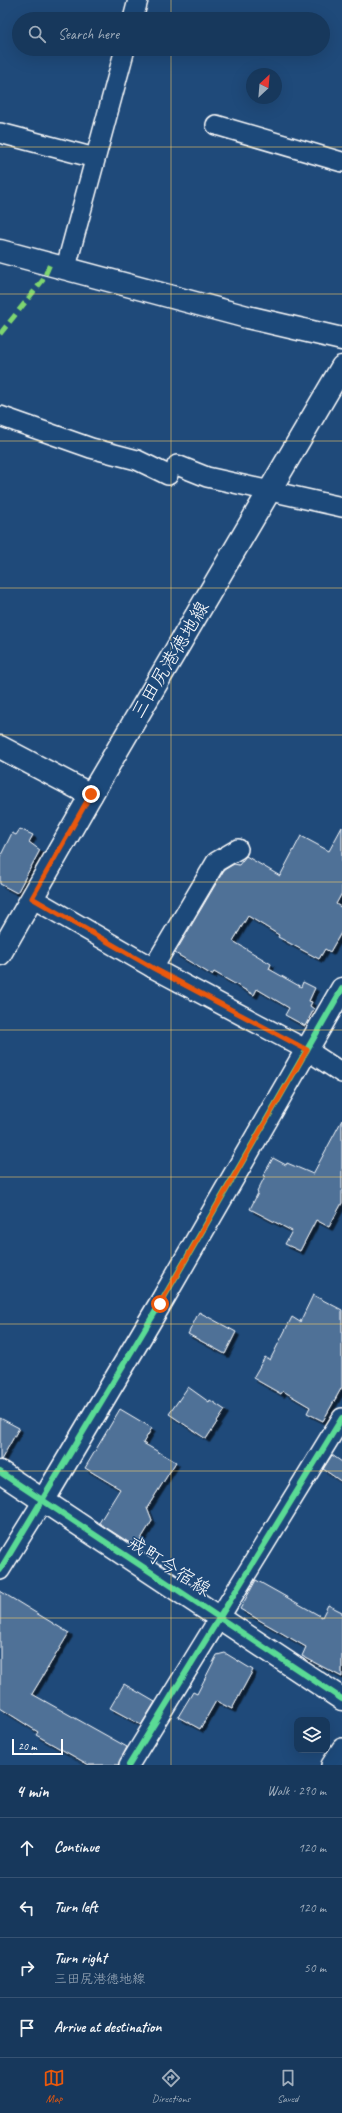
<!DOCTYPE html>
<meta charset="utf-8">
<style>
body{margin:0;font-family:Caveat,"Klee One",sans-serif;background:#244365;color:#f1f3f6}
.controls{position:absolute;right:12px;bottom:12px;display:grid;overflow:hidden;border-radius:8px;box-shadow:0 4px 16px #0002}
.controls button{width:36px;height:36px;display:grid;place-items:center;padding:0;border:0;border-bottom:1px solid #365272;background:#17385c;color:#f1f3f6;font:20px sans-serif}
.compass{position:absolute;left:246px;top:68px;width:36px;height:36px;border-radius:50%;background:#17385c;box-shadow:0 4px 16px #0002;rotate:26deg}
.scale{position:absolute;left:12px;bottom:10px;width:51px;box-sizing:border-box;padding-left:4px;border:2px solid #fff;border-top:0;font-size:11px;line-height:14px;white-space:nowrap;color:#fff;-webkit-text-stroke:3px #1f4a7a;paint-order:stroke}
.stop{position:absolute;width:12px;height:12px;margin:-9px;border:3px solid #ea580c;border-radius:50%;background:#fff}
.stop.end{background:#ea580c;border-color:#fff;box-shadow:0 1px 4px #0008}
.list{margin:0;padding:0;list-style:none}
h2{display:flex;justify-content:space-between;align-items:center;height:52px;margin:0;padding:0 16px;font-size:17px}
h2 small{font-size:13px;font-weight:400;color:#9eacbb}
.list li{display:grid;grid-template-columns:26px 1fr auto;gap:12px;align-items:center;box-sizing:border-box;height:60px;padding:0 16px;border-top:1px solid #365272}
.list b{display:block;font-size:15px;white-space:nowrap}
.list p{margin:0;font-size:13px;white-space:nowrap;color:#9eacbb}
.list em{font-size:13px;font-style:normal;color:#9eacbb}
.icon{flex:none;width:22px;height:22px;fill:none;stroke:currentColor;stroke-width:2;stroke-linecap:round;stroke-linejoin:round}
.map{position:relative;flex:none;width:342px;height:1765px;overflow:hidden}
.search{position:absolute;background:#17385c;box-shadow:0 4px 16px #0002;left:12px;right:12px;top:12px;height:44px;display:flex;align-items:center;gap:10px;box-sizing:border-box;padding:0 14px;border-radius:22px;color:#9eacbb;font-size:15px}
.sheet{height:292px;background:#17385c}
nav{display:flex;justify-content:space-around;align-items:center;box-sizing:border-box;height:56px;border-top:1px solid #365272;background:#17385c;font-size:11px;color:#9eacbb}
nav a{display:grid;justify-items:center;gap:2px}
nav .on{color:#ea580c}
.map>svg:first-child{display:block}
</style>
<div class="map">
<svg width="342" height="1765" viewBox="0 0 342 1765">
<defs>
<filter id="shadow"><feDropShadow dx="3.5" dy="3.5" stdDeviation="0" flood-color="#0009"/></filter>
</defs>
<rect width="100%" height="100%" fill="#1f4a7a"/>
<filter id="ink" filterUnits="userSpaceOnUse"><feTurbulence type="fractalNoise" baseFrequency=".025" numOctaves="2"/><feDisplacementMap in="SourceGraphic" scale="8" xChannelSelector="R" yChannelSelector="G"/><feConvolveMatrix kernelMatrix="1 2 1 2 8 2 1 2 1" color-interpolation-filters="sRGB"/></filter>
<g filter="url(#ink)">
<!-- building -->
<g fill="#507197" stroke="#fff" filter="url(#shadow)">
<polygon points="342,827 342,893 336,904 342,908 342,931 330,952 325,949 319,959 278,937 279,935 248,916 233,941 271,964 269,969 301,987 303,982 315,988 309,1001 312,1002 310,1006 314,1009 305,1026 285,1015 289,1008 257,989 254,995 214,972 212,975 175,953 224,870 234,864 239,865 246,856 280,876 301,836 329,851"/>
<polygon points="20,829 33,835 29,842 40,850 17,893 0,884 0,857 12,833 16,835"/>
<polygon points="342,1120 342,1203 329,1227 316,1220 300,1251 285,1244 292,1231 250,1209 258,1193 257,1192 265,1176 263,1176 273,1158 286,1165 287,1163 313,1174"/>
<polygon points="313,1295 342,1310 342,1387 323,1421 307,1413 310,1407 283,1391 281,1394 253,1378 265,1357 270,1360 292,1317 300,1322"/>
<polygon points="199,1312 236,1332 225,1354 188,1334"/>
<polygon points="188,1387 209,1402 210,1400 225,1410 206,1439 169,1414"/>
<polygon points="120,1409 152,1428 143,1443 176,1462 147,1508 152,1521 136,1547 99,1523 120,1489 85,1468"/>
<polygon points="0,1418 19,1428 1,1460 0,1460"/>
<polygon points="332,1455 342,1462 342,1482 323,1469"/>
<polygon points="256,1580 322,1617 328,1605 342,1612 342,1677 302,1656 306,1647 240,1609"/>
<polygon points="0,1591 69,1633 32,1694 127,1747 118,1765 89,1765 36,1735 38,1732 0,1708"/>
<polygon points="225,1653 253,1670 232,1709 216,1701 200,1729 178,1717 193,1692 197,1694 217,1655"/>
<polygon points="124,1684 155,1702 141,1725 110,1708"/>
</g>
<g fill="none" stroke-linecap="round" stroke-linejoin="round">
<defs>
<g id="street">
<polyline points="133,19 138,0"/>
<polyline points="216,125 342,162"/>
<polyline points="0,133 95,158"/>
<polyline points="66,267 125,49"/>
<polyline points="0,416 91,448 137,460 168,475"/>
<polyline points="177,465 207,477 342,507"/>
<polyline points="32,898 153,968 307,1050 342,1073"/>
<polyline points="153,968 216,862 238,849"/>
<polyline points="0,1570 43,1501"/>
<polyline points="129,1765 342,1418"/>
<polyline points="331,1765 342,1748"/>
</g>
<g id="secondary">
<polyline points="0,251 247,317 342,339"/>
<polyline points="0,747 91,795"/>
<polyline points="0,954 91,795 342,367"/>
<polyline points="0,1472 342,1699"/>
<polyline points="43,1501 160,1304 342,989"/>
</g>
</defs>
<!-- street casing -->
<use href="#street" stroke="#fff" stroke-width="22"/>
<!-- secondary casing -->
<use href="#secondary" stroke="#fff" stroke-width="25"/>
<!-- street -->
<use href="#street" stroke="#1f4a7a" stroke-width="19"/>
<!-- secondary -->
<use href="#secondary" stroke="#1f4a7a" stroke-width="22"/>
<!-- quiet -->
<polyline stroke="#7fd670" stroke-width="5" stroke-dasharray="10 5" stroke-linecap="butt" points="0,334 43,280 50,264"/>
<defs>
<g id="cycleway">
<polyline points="0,1472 342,1699"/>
<polyline points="0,1570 160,1304 342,989"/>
<polyline points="129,1765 342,1418"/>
</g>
</defs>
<!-- cycleway casing -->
<use href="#cycleway" stroke="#1f4a7a" stroke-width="8"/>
<!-- cycleway -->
<use href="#cycleway" stroke="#5adb95" stroke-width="6"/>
</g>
</g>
<g fill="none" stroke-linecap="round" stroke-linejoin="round" filter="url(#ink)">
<!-- route -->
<polyline stroke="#ea580c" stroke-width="5" points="91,794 32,898 153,968 307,1050 160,1304"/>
</g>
<!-- grid -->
<path fill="none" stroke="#ffd166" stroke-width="1" stroke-opacity="0.55" d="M 171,0 L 171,19M 171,49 L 171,1765M 0,147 L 342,147M 0,294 L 342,294M 0,441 L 342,441M 0,588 L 342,588M 0,735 L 342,735M 0,882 L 342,882M 0,1030 L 342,1030M 0,1177 L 342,1177M 0,1324 L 342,1324M 0,1471 L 342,1471M 0,1618 L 342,1618"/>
<g text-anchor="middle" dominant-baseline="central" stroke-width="3" stroke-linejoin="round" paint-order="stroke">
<!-- street labels -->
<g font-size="19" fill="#fff" stroke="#1f4a7a">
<text transform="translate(170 660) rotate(-59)">三田尻港徳地線</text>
<text transform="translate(169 1566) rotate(33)">戒町今宿線</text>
</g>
</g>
</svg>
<div class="controls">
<button><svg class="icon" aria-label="layers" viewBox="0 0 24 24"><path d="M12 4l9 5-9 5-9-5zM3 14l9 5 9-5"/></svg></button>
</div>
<svg class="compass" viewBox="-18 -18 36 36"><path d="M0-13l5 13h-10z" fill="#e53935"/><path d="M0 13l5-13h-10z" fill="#9eacbb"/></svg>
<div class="scale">20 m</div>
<div class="stop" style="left:160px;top:1304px"></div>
<div class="stop end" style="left:91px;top:794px"></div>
<div class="search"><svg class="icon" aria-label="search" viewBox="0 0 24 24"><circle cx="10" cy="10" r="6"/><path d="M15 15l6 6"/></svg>Search here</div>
</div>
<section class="sheet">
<h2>4 min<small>Walk · 290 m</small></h2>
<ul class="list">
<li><svg class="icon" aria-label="ahead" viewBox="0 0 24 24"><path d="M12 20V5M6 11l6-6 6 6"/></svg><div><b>Continue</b></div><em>120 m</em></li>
<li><svg class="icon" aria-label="left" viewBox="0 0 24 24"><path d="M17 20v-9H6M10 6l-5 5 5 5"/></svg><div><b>Turn left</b></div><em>120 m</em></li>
<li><svg class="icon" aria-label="right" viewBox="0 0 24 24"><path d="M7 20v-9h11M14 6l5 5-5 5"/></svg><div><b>Turn right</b><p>三田尻港徳地線</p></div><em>50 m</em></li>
<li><svg class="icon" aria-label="arrive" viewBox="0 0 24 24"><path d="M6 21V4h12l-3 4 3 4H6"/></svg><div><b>Arrive at destination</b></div></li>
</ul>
</section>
<nav>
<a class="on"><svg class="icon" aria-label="map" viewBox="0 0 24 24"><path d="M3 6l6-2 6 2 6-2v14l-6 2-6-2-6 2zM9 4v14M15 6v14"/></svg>Map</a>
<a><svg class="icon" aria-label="directions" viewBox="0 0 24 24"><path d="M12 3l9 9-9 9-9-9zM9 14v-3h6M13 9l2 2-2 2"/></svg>Directions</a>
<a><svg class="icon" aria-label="saved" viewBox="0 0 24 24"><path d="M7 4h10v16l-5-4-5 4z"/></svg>Saved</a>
</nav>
